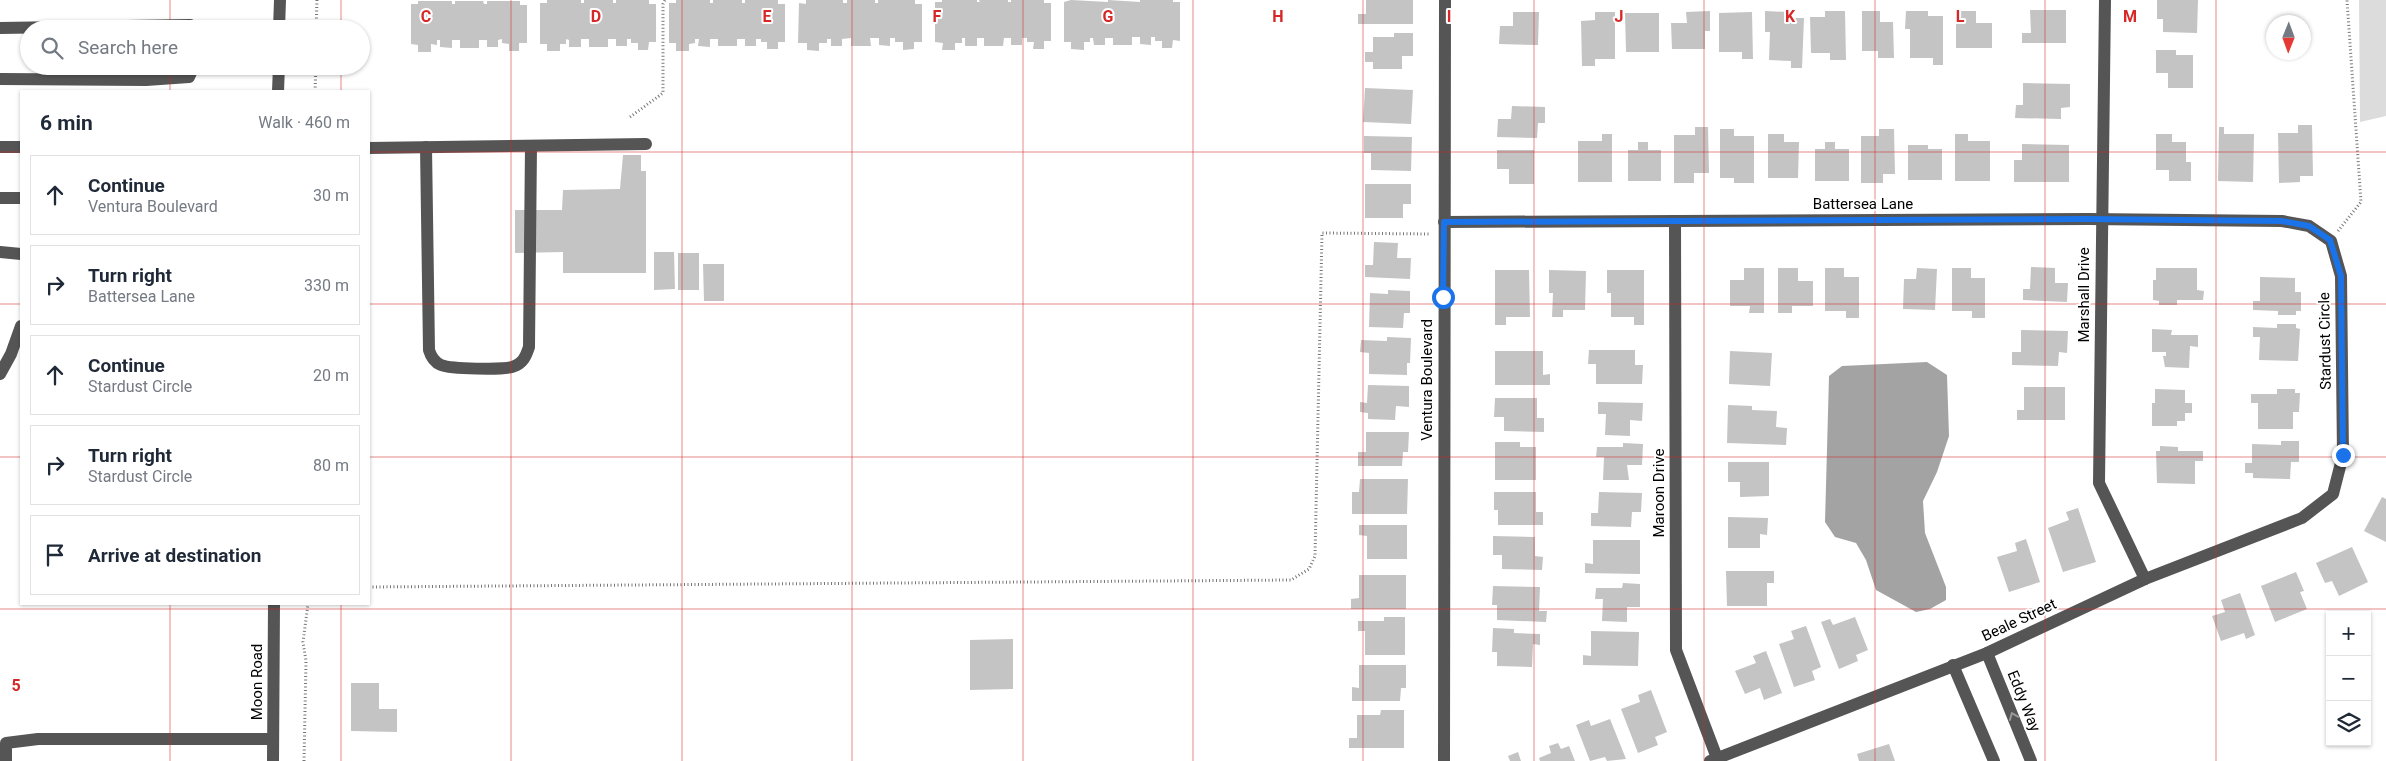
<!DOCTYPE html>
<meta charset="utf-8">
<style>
body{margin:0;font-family:Roboto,sans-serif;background:#f6f6f7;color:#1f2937}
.controls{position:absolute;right:15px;bottom:15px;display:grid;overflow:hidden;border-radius:0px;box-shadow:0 1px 4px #0004}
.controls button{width:45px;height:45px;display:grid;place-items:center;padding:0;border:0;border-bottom:1px solid #e0e1e3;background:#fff;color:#1f2937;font:25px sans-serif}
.compass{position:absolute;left:2266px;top:15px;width:45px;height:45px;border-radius:50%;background:#fff;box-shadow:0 1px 4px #0004;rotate:181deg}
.stop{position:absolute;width:15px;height:15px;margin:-11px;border:4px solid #1a73e8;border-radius:50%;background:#fff}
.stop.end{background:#1a73e8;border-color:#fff;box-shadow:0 1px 5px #0008}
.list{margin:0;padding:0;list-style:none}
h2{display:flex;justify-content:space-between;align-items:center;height:65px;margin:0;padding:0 20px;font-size:21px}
h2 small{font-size:16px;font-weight:400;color:#747a83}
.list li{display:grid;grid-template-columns:32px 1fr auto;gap:15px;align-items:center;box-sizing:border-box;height:80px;margin:0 10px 10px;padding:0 10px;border:1px solid #e0e1e3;border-radius:0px}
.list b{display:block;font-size:19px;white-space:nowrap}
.list p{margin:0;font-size:16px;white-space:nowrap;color:#747a83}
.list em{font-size:16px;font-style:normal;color:#747a83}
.icon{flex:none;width:28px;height:28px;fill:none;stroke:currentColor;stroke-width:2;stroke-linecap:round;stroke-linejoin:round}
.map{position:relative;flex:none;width:2386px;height:761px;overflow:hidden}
.search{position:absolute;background:#fff;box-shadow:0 1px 4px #0004;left:20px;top:20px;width:350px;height:55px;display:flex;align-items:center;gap:12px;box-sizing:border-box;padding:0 18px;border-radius:28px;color:#747a83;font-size:19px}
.panel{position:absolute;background:#fff;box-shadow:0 1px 4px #0004;left:20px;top:90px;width:350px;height:515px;border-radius:0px}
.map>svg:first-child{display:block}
</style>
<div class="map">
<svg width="2386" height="761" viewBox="0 0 2386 761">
<rect width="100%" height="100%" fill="#fff"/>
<!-- green -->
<polygon fill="#dcdcdc" points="2359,0 2386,0 2386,116 2360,122"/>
<!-- water -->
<polygon fill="#a3a3a3" points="1927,362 1947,375 1949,436 1937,472 1923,501 1925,533 1946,587 1946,600 1930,609 1916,612 1876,590 1866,560 1856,543 1835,537 1825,522 1829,376 1842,366"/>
<!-- building -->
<g fill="#c4c4c4">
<polygon points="547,0 581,0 581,3 584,3 584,0 613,0 613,3 616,3 616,0 649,0 649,4 656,4 656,42 649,42 648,50 638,50 638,43 631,43 631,39 627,39 627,46 616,46 616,39 608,39 608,47 589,47 589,39 581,39 581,47 569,47 569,40 566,39 566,44 560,44 560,51 547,51 547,44 540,44 540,3 547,3"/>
<polygon points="676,0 710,0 710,3 713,3 713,0 742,0 742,3 745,3 745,0 778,0 778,4 785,4 785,42 778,42 778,49 767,49 767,42 761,42 761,39 756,39 756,46 745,46 745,39 737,39 737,46 718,46 718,39 710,39 710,47 698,46 699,39 695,39 695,43 689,44 689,51 676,51 676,43 669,43 669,3 676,3"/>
<polygon points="806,0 843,0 843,3 847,3 847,0 875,0 875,3 878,3 878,0 915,0 915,4 922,4 922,42 914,42 914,49 903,50 903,42 895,42 895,38 890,38 890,46 879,45 879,38 870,38 871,46 851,46 851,38 842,39 842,46 831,46 831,39 827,39 827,43 819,43 819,51 807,50 807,43 798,43 799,3 806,4"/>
<polygon points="942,0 977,0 977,2 980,2 979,0 1008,0 1008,2 1011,2 1011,0 1044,0 1044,3 1051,3 1051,41 1044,41 1044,49 1033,49 1034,42 1027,42 1027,38 1022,38 1022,45 1011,45 1011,38 1004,38 1003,46 984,46 984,38 977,38 977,46 965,46 965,38 962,38 962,43 955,43 955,50 942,50 943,43 935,42 935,2 942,2"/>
<polygon points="1071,0 1108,2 1108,0 1140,2 1140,0 1173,0 1173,2 1180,2 1180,41 1173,40 1172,48 1162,48 1162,41 1155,41 1155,37 1151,37 1151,45 1140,44 1140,37 1132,37 1132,45 1113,45 1113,38 1105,38 1105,45 1094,45 1093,38 1090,38 1090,42 1084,42 1084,50 1071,49 1071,42 1064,42 1064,2"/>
<polygon points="1366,0 1413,0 1413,24 1358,24 1358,14 1366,14"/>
<polygon points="2157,0 2198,0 2197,33 2163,32 2163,19 2157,19"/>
<polygon points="418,1 452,1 452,4 455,4 455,1 483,1 484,4 487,4 487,1 520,1 520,5 527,5 527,43 519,43 519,51 509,51 509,44 502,43 502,39 498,40 498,47 487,47 487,40 479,40 479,48 460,48 460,40 452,40 452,48 440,47 440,40 437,40 437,45 431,44 431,52 418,52 418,45 411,44 411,4 418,4"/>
<polygon points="2030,10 2066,10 2066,43 2022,43 2022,33 2031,33"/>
<polygon points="1710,11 1710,31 1705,31 1705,49 1672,49 1671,23 1687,23 1686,12"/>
<polygon points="1765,11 1788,12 1788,18 1804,18 1802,68 1791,68 1791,61 1769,60 1770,32 1765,32"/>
<polygon points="1825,11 1845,11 1846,60 1830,60 1830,53 1811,53 1810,17 1825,17"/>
<polygon points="1862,11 1880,11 1880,22 1893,22 1894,58 1878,58 1878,51 1862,51"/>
<polygon points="1906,11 1928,11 1928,16 1943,16 1943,65 1933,65 1933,58 1910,58 1910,29 1905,29"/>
<polygon points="1956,11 1976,11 1976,23 1992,23 1992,48 1956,48"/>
<polygon points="1513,12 1539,12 1538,45 1499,44 1500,26 1513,26"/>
<polygon points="1595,12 1615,12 1615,59 1595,59 1595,66 1582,66 1581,21 1595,20"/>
<polygon points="1752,12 1753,59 1742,59 1742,52 1719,52 1719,13"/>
<polygon points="1625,13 1659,13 1659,52 1626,52"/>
<polygon points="1394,33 1413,33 1413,56 1402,56 1402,69 1373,69 1373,62 1365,62 1365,52 1373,52 1373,37 1394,37"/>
<polygon points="2156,50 2176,50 2176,55 2193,55 2193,88 2168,88 2168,73 2156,73"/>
<polygon points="2023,83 2070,84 2070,107 2061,108 2061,119 2015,118 2016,105 2023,105"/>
<polygon points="1365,88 1413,90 1411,124 1363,122"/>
<polygon points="1512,106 1545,107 1545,123 1538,123 1537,138 1497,137 1498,119 1511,119"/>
<polygon points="2298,125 2312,125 2313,176 2300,176 2300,182 2279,183 2278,133 2298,133"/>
<polygon points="1695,127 1708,127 1709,173 1694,173 1694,183 1674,183 1674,135 1695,135"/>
<polygon points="2219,127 2224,127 2224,134 2254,134 2253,182 2218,181"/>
<polygon points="1720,129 1734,129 1734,136 1754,136 1754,183 1734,183 1734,178 1720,178"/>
<polygon points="1879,129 1894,129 1895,174 1883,174 1883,183 1861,183 1861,136 1879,136"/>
<polygon points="1602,134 1612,134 1612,182 1578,182 1578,141 1602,141"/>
<polygon points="1768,134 1784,134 1784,142 1799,142 1798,178 1768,178"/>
<polygon points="1955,134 1968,134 1968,141 1990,141 1990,181 1955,181"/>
<polygon points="2156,134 2172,134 2172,142 2186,142 2186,162 2191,162 2191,181 2169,181 2169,170 2156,170"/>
<polygon points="1364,136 1412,137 1411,171 1371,170 1371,153 1364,153"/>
<polygon points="1638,142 1648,142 1648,150 1661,150 1661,181 1628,181 1628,150 1638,150"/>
<polygon points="1825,142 1835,142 1835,149 1849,149 1849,181 1815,181 1815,149 1825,149"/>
<polygon points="2022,144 2069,145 2069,182 2014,182 2014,160 2022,160"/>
<polygon points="1908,145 1928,145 1928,149 1942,149 1942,180 1908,180"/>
<polygon points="1497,150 1534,150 1534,184 1509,184 1509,169 1497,169"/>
<polygon points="623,155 641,155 641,171 646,171 646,273 563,273 563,252 515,253 515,210 562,210 563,190 620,189"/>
<polygon points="1365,184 1411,184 1411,204 1403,204 1403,218 1365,218"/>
<polygon points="1374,242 1398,243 1397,258 1411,258 1410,279 1365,277 1365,265 1373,265"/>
<polygon points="654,252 674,252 675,289 654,290"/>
<rect x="678" y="253" width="21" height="37"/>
<polygon points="703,264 724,264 724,301 704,301"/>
<polygon points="2031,267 2055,268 2055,283 2068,283 2067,302 2023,300 2023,289 2030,289"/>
<polygon points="1744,268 1764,268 1764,313 1749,313 1750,306 1730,306 1730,280 1744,280"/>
<polygon points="1778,268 1798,268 1798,281 1813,281 1813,306 1792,306 1792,313 1778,313"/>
<polygon points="1825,268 1844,268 1844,277 1859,277 1859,318 1846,318 1846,311 1825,311"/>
<polygon points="1917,268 1937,269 1935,310 1903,309 1904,279 1916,279"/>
<polygon points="1952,268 1971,268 1971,278 1985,278 1985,318 1972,318 1972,311 1952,311"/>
<polygon points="2156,268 2197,268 2197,290 2204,291 2203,300 2177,300 2177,305 2159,305 2159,301 2153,300 2153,280 2156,280"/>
<polygon points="1495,270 1529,270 1530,317 1506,317 1506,325 1495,325"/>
<polygon points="1549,270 1586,271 1585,310 1563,310 1563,317 1552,317 1553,293 1549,293"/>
<polygon points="1607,270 1644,270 1644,325 1634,325 1634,317 1611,317 1611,293 1607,293"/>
<polygon points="2260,277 2295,278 2295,292 2301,292 2301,311 2296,311 2296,315 2278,315 2278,311 2253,310 2253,301 2260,301"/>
<polygon points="1388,290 1410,291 1410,313 1404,313 1403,328 1369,327 1370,293 1388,294"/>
<polygon points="2277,324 2296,324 2296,328 2300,329 2298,361 2259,360 2260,337 2253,337 2253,327 2277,328"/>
<polygon points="2152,329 2172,330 2171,335 2198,335 2198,347 2190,346 2189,368 2165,367 2163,356 2166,356 2166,352 2152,352"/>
<polygon points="2021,330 2068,331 2067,353 2059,352 2058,366 2012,365 2012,352 2021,352"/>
<polygon points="1387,337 1411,338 1410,363 1407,363 1407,375 1369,374 1369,353 1360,352 1361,340 1387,341"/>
<polygon points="1589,350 1635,350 1635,365 1643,365 1642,384 1596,384 1596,364 1588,364"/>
<polygon points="1495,351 1543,351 1543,375 1550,374 1550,385 1495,385"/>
<polygon points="1730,351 1772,353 1770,386 1729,384"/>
<polygon points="1368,385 1409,386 1409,407 1396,406 1395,420 1368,419 1368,413 1360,412 1360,402 1367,403"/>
<polygon points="2024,387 2065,387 2065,420 2017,420 2017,410 2024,410"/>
<polygon points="2155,389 2185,390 2185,403 2192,403 2192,413 2185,413 2185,421 2177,421 2177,426 2152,426 2152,403 2155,403"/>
<polygon points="2277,389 2295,389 2295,393 2300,393 2299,412 2293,412 2293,429 2258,429 2258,403 2251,403 2251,394 2277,394"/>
<polygon points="1495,398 1537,398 1537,418 1544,418 1544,432 1504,431 1504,417 1494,417"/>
<polygon points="1598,402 1643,403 1642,421 1630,420 1630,436 1605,435 1606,414 1598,414"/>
<polygon points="1728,405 1752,406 1752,410 1777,411 1776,427 1787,428 1786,445 1727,443"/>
<polygon points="1366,432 1409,432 1408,452 1403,452 1402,466 1358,466 1358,452 1366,452"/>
<polygon points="2281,441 2299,441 2299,462 2291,462 2290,479 2253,478 2253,473 2245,473 2245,463 2252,463 2252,444 2281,445"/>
<polygon points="1495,442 1520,442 1520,447 1536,447 1536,480 1495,480"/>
<polygon points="1623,443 1643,444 1642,465 1627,465 1629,480 1603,480 1604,457 1596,457 1597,447 1623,447"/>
<polygon points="2160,446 2178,447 2178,451 2203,451 2203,461 2195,461 2195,484 2157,483 2156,451 2160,451"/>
<polygon points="1728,462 1769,462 1769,496 1740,497 1740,482 1728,482"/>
<polygon points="1360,479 1408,479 1407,514 1352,514 1352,492 1359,492"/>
<polygon points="1494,492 1536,492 1536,512 1543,512 1543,525 1498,525 1498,510 1494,510"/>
<polygon points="1599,492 1642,493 1641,512 1632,512 1631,527 1591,526 1591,513 1598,513"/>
<polygon points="2382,497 2386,499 2386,542 2364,531"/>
<polygon points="2078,508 2096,562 2063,572 2048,528 2069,520 2066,512"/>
<polygon points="1728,517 1768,518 1767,535 1760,534 1760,548 1728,548"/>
<polygon points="1359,525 1407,525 1407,559 1367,559 1367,536 1359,535"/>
<polygon points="1493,536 1535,537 1535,556 1543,557 1542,570 1502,569 1502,555 1493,555"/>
<polygon points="2026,539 2040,582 2009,592 1997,557 2017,551 2015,543"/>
<polygon points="1593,540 1640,540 1640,574 1585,573 1585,563 1593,564"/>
<polygon points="2352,547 2368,582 2339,596 2332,581 2325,583 2316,563"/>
<polygon points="1726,571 1774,571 1774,583 1767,583 1767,606 1727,606"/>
<polygon points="2296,572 2304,591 2300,592 2307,609 2275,622 2261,586"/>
<polygon points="1359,575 1406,575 1406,609 1351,609 1351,599 1359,598"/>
<polygon points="1623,583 1640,584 1640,607 1627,607 1627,622 1602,621 1603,599 1595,599 1596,588 1622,588"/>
<polygon points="1493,586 1540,587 1539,611 1547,611 1546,622 1497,620 1497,605 1492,605"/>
<polygon points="2240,593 2255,635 2246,639 2244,633 2221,641 2212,616 2225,612 2221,600"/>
<polygon points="1384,617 1405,617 1405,655 1365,655 1365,631 1358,631 1358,621 1384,621"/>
<polygon points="1855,617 1868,650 1856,655 1858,661 1839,669 1821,622 1830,619 1833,625"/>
<polygon points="1806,626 1821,667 1812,671 1815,680 1794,687 1779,644 1794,639 1791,631"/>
<polygon points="1493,628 1514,629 1514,633 1540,634 1540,645 1533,644 1532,667 1497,666 1497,652 1492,652"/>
<polygon points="1591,631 1639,632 1638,666 1583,665 1583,655 1591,656"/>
<polygon points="1013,639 1013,689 970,690 970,640"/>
<polygon points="1766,651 1782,693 1764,700 1760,688 1745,694 1735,671 1756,663 1753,656"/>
<polygon points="1359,665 1406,665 1406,688 1401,688 1400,701 1352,701 1352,687 1359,688"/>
<polygon points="351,683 379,683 379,709 397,709 397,732 351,731"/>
<polygon points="1651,690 1667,732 1655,737 1658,745 1638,753 1621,709 1640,702 1638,695"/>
<polygon points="1381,710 1404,710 1404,748 1349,748 1349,738 1357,738 1357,715 1380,715"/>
<polygon points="1610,719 1626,759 1607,761 1605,757 1590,761 1576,725 1589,720 1591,726"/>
<polygon points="1558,743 1561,749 1569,746 1575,761 1540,761 1539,758 1551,753 1549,746"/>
<polygon points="1889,744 1895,761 1859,761 1857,754"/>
<polygon points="1518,752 1521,761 1510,761 1508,756"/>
</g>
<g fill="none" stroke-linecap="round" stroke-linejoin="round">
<!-- path -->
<g stroke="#777" stroke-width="3" stroke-dasharray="1 2.5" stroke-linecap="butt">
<polyline points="316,29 317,0"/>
<polyline points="315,91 316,66"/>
<polyline points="630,117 663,93 663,4 665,0"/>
<polyline points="2338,231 2361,202 2347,0"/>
<polyline points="369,587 1291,580 1309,569 1315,556 1322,233 1431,234"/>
<polyline points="304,761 306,661 303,642 308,604"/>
</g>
<!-- minor -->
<g stroke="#555" stroke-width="12">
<polyline points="2105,0 2099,483 2145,579"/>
<polyline points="0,28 190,25 191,29"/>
<polyline points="279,29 280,0"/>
<polyline points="0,79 146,80 189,77 194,66"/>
<polyline points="278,91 279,66"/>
<polyline points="0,147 21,147"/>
<path d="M 426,147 L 429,350 C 431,357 434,362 441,365 C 451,369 502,370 512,367 C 523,364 526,356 529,347 L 531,146"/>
<polyline points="369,148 646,144"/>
<polyline points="0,198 21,198"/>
<polyline points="1675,221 1676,650 1717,758"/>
<polyline points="1444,222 2088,219 2282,221 2309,226 2331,241 2341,276 2343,455 2333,494 2302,518 2145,579 1987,653 1710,761"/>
<polyline points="0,252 21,254"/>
<polyline points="0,374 11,354 21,326"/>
<polyline points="1987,653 2031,761"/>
<polyline points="1953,665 1994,761"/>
<polyline points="6,761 6,743 38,739 273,739"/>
<polyline points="273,761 274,604"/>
<polyline points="1444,761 1445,0"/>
</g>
</g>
<!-- one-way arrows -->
<defs><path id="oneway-chevron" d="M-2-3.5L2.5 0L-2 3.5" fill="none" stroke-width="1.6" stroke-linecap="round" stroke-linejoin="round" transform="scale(1.25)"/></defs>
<use stroke="#999" href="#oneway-chevron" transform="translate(2013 716) rotate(-112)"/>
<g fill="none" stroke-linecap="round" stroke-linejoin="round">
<!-- route -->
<polyline stroke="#1a73e8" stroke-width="6" points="1443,297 1444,222 2088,219 2282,221 2309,226 2330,240 2341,276 2343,455"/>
</g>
<!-- grid -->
<path fill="none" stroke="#d62828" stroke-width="1" stroke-opacity="0.55" d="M 170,0 L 170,29M 341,0 L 341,29M 511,0 L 511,761M 682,0 L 682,761M 852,0 L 852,761M 1023,0 L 1023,761M 1193,0 L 1193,761M 1363,0 L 1363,761M 1534,0 L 1534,761M 1704,0 L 1704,761M 1875,0 L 1875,761M 2045,0 L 2045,761M 2216,0 L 2216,761M 170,66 L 170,91M 341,66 L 341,91M 0,152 L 21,152M 369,152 L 2386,152M 0,304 L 21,304M 369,304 L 2386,304M 0,457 L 21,457M 369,457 L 2386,457M 170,604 L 170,761M 341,604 L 341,761M 0,609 L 2386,609"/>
<g text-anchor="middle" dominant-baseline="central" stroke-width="4" stroke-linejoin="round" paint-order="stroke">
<!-- street labels -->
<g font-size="15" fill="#000" stroke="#fff">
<text x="1863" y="204">Battersea Lane</text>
<text transform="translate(2084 295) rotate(-90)">Marshall Drive</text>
<text transform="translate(2325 341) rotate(-91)">Stardust Circle</text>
<text transform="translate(1427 380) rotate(-90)">Ventura Boulevard</text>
<text transform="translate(1659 493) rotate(-90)">Maroon Drive</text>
<text transform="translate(2019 620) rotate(-25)">Beale Street</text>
<text transform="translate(257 682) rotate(-90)">Moon Road</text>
<text transform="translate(2024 701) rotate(68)">Eddy Way</text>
</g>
</g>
<g font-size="16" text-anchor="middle" font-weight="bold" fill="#d62828" stroke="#fff" stroke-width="4" stroke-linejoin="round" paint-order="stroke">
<text x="426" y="22">C</text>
<text x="596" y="22">D</text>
<text x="767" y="22">E</text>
<text x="937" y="22">F</text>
<text x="1108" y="22">G</text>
<text x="1278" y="22">H</text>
<text x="1449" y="22">I</text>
<text x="1619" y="22">J</text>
<text x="1790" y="22">K</text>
<text x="1960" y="22">L</text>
<text x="2130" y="22">M</text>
<text x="16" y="691">5</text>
</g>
</svg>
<div class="controls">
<button>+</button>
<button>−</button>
<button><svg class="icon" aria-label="layers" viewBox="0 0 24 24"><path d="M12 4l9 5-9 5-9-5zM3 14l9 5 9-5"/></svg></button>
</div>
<svg class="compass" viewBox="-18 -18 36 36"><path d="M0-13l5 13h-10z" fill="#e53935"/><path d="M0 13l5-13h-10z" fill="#747a83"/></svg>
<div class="stop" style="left:1443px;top:297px"></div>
<div class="stop end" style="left:2343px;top:455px"></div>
<div class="search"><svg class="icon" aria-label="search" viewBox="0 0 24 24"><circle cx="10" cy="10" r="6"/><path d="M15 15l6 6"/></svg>Search here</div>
<section class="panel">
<h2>6 min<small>Walk · 460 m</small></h2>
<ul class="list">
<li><svg class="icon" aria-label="ahead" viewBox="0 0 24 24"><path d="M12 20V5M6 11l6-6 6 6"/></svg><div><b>Continue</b><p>Ventura Boulevard</p></div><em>30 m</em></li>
<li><svg class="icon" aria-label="right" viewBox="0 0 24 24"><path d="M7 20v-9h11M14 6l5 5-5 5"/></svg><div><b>Turn right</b><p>Battersea Lane</p></div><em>330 m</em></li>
<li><svg class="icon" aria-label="ahead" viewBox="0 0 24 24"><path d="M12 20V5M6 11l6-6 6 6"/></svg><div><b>Continue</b><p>Stardust Circle</p></div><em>20 m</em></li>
<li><svg class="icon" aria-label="right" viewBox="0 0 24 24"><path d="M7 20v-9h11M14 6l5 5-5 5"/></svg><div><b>Turn right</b><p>Stardust Circle</p></div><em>80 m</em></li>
<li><svg class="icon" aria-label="arrive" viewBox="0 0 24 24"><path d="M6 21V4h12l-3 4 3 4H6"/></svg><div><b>Arrive at destination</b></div></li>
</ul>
</section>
</div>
